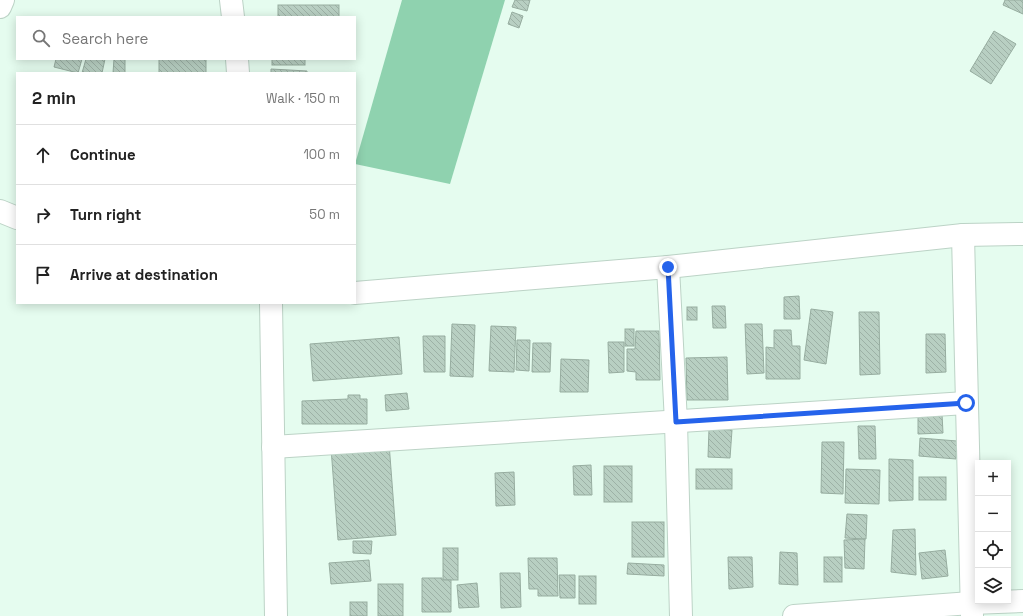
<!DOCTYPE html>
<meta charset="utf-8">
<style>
body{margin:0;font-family:"Space Grotesk",sans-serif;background:#f2f2f2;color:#222}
.controls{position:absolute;right:12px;bottom:12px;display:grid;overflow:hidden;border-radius:0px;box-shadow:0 2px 10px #0003}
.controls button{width:36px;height:36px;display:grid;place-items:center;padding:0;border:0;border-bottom:1px solid #e0e0e0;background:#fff;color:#222;font:20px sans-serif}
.stop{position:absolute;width:12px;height:12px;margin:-9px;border:3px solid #2563eb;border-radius:50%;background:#fff}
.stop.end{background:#2563eb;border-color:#fff;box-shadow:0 1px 4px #0008}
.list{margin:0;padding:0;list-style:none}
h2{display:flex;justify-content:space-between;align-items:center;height:52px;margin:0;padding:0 16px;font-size:17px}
h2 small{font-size:13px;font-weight:400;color:#767676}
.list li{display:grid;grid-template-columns:26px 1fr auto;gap:12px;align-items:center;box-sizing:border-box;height:60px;padding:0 16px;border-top:1px solid #e0e0e0}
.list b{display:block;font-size:15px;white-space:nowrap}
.list em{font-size:13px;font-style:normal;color:#767676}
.icon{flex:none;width:22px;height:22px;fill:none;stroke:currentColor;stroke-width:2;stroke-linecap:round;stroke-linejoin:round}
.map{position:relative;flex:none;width:1023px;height:616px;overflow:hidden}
.search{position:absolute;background:#fff;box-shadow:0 2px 10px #0003;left:16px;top:16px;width:340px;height:44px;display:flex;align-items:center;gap:10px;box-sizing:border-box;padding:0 14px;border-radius:0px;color:#767676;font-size:15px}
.panel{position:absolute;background:#fff;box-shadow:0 2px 10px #0003;left:16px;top:72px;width:340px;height:232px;border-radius:0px}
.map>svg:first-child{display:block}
</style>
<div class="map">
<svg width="1023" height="616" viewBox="0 0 1023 616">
<defs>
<pattern id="building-back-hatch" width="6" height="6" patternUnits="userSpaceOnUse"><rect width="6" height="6" fill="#b8cfc2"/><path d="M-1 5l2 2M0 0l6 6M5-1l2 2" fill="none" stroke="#9db1a6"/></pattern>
</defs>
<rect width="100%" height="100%" fill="#e5fcef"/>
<!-- water -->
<polygon fill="#8fd2af" points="402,0 505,0 450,184 355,164"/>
<!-- building -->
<g fill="url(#building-back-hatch)" stroke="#97ada0">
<polygon points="515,0 530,0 527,11 512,7"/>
<polygon points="1005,0 1023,0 1023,14 1003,5"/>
<rect x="278" y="5" width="61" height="12"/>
<polygon points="512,12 523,16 519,28 508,24"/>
<polygon points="994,31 1016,44 991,84 970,71"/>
<polygon points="56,59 82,59 78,73 54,67"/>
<polygon points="86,59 105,59 102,73 82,73"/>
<polygon points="114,59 125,59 125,73 113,73"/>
<rect x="159" y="59" width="47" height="14"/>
<rect x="272" y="59" width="33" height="6"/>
<polygon points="271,69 307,71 307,73 271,73"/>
<polygon points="799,296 800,319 784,319 784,297"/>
<polygon points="712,306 725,306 726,328 713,328"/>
<rect x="687" y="307" width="10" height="13"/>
<polygon points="811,309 833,312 826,364 804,360"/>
<polygon points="859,312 879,312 880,374 860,375"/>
<polygon points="452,324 475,325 473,377 450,376"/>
<polygon points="745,324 762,324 764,373 747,374"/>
<polygon points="491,326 516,327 514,372 489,371"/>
<rect x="625" y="329" width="9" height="17"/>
<polygon points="774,330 791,330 792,346 800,346 800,379 766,379 766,347 774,348"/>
<polygon points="636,331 659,331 660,380 636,380 636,372 627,371 627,349 635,349"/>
<polygon points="926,334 945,334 946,372 926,373"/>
<polygon points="423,336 445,336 445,372 424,372"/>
<polygon points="399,337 402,374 313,381 310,344"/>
<polygon points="517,340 530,340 529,371 516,370"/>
<polygon points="608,342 624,342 624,372 609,373"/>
<polygon points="533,343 551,343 550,372 532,372"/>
<polygon points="727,357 728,400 687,400 686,358"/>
<polygon points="561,359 589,360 588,392 560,392"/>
<polygon points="407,393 409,409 386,411 385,395"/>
<polygon points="348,395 360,395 360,399 367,399 367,424 302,424 302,401 348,399"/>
<polygon points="942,414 943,433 918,434 918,415"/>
<polygon points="858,426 875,426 876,459 859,459"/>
<polygon points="709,429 732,430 730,458 708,457"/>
<polygon points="920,438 957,441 956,459 919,456"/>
<polygon points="822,442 844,442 843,494 821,493"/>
<polygon points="389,443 396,535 338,540 331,448"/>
<polygon points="889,459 913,460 913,500 889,501"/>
<polygon points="591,465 592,495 574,495 573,466"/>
<rect x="604" y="466" width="28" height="36"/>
<rect x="696" y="469" width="36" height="20"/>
<polygon points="846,469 880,470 879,504 845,503"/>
<polygon points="514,472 515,505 496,506 495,473"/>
<rect x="919" y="477" width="27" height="23"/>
<polygon points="847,514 867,515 866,539 845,538"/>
<rect x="632" y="522" width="32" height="35"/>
<polygon points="915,529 916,575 891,572 893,530"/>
<polygon points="865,539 864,569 845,568 844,540"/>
<polygon points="353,541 372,541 371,554 353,553"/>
<rect x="443" y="548" width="15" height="32"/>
<polygon points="945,550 948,576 922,579 919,553"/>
<polygon points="780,552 797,553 798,585 779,584"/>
<polygon points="728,557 752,557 753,587 729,589"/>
<rect x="824" y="557" width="18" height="25"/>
<polygon points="528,558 557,558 558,596 538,596 538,589 529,589"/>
<polygon points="369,560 371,581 331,584 329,563"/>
<polygon points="628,563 664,565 664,576 627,574"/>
<polygon points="500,573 520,573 521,607 501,608"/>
<polygon points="559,575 575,575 575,598 560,598"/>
<rect x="579" y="576" width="17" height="28"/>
<polygon points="422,578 442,578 442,580 451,580 451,612 422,612"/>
<polygon points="477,583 479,607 459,608 457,585"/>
<rect x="378" y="584" width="25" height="32"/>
<rect x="350" y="602" width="17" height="14"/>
</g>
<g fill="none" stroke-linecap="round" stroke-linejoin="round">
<defs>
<g id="minor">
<polyline points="0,7 3,0"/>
<polyline points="963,235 972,616"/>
<polyline points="668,267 676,422 681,616"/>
<polyline points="273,447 966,403"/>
<polyline points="794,616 971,603 1023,601"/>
</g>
<g id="tertiary">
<polyline points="231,0 233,17"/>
<polyline points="237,59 238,73"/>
<polyline points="0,211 17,218"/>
<polyline points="355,293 668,267 963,235 1023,234"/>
<polyline points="271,303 276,616"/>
</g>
</defs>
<!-- minor casing -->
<use href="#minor" stroke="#bcd3c6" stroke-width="24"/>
<!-- tertiary casing -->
<use href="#tertiary" stroke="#bcd3c6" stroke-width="24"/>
<!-- minor -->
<use href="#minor" stroke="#fff" stroke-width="22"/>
<!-- tertiary -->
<use href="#tertiary" stroke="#fff" stroke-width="22"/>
</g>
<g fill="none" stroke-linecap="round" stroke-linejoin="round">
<!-- route -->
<polyline stroke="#2563eb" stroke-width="5" points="668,267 676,422 966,403"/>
</g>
</svg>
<div class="controls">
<button>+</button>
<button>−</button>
<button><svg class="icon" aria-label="locate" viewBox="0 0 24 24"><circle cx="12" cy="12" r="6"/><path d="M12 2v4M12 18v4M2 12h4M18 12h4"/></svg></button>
<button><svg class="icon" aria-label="layers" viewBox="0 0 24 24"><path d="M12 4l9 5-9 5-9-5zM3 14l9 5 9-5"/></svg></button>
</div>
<div class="stop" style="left:966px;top:403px"></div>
<div class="stop end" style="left:668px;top:267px"></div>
<div class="search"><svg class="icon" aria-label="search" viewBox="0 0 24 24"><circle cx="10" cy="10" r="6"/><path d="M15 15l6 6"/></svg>Search here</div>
<section class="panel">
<h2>2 min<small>Walk · 150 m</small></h2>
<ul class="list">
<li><svg class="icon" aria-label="ahead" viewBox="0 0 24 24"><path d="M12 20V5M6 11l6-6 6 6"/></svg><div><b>Continue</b></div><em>100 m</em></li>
<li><svg class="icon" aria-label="right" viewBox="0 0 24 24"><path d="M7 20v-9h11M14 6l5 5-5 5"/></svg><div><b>Turn right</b></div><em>50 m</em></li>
<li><svg class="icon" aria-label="arrive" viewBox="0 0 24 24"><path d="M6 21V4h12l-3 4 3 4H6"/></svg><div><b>Arrive at destination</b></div></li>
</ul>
</section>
</div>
